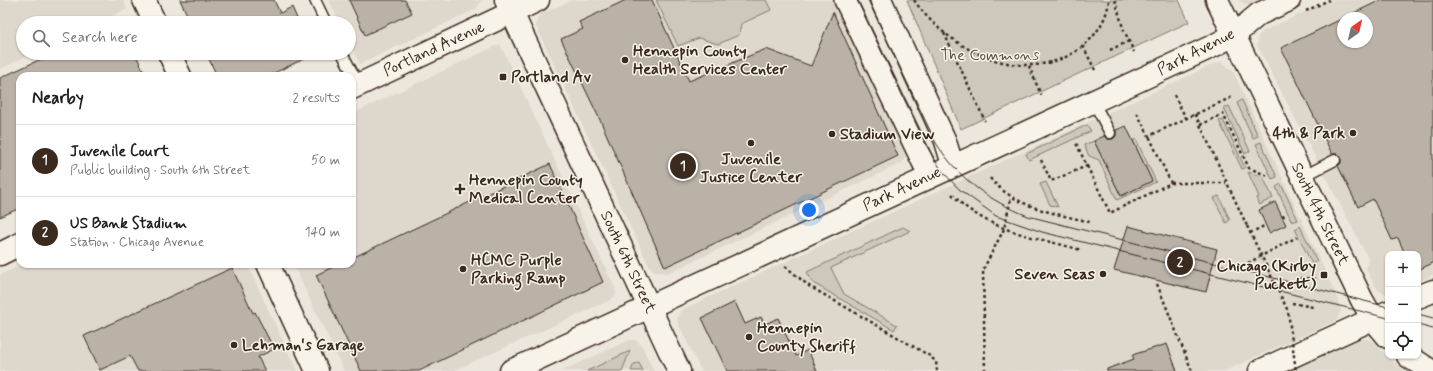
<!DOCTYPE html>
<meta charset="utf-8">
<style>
body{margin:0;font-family:Mynerve,sans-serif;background:#f2f2f2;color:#222}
.controls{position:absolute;right:12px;bottom:12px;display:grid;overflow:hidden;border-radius:8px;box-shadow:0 1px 3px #0004}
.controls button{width:36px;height:36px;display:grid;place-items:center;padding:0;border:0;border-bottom:1px solid #e0e0e0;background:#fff;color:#222;font:20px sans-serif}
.compass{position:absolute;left:1337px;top:12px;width:36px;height:36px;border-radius:50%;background:#fff;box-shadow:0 1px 3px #0004;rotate:34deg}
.you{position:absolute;left:809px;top:210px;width:14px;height:14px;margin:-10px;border:3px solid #fff;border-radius:50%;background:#1a73e8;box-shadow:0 0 0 6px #1a73e833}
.badge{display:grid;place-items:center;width:26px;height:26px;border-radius:50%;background:#3b2a1e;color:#fff;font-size:13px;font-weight:700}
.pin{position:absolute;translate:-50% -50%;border:2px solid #fff;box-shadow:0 1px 4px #0006}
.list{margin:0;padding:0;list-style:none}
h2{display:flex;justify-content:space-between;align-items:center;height:52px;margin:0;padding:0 16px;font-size:17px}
h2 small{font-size:13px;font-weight:400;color:#767676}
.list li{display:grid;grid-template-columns:26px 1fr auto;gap:12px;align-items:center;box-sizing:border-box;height:72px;padding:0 16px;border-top:1px solid #e0e0e0}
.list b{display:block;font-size:15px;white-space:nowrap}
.list p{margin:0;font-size:13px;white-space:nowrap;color:#767676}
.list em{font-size:13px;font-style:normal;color:#767676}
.icon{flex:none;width:22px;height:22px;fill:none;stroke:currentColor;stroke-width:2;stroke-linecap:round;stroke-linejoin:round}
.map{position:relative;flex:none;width:1433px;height:371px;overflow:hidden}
.search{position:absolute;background:#fff;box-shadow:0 1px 3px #0004;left:16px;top:16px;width:340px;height:44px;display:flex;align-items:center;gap:10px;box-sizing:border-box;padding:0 14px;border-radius:22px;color:#767676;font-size:15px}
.panel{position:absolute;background:#fff;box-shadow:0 1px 3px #0004;left:16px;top:72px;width:340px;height:196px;border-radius:12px}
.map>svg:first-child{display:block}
</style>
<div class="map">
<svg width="1433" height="371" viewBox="0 0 1433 371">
<rect width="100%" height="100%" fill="#ece7dc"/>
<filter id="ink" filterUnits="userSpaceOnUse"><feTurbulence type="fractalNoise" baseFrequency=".025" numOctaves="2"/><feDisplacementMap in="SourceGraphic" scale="8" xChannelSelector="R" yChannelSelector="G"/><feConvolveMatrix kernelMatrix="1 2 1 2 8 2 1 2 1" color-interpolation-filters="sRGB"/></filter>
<g filter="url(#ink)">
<!-- built -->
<g fill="#ddd7cc" fill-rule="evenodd">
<polygon points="0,0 123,0 127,9 97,23 23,23 23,53 33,53 0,69"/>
<polygon points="329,0 482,0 476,9 360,64 349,41 349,23 340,23"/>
<polygon points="573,0 840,0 908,153 902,163 668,273 656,272 649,266 536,26 537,20 540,14"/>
<polygon points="1238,0 1268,0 1251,7"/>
<path d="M 1330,0 L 1433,0 L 1433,275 L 1418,282 L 1418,254 L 1388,254 L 1388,294 L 1381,292 L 1376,288 L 1366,269 L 1368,258 L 1257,45 L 1258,37 L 1262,32 ZM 1343,18 L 1367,18 L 1367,42 L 1343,42 Z"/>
<polygon points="500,44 615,288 616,295 610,300 453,371 344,371 293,264 352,264 352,114"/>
<polygon points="1222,62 1233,71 1334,290 1341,310 1337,320 1225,371 701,371 678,323 677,317 681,310 1216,63"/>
<polygon points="22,264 247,264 297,371 0,371 0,275"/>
<polygon points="1360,339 1368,339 1376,344 1387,357 1405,371 1289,371"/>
<polygon points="629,340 636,340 642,346 654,371 562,371"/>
</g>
<!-- green -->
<g fill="#cec8bc" stroke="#84796d">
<polygon points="656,0 766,0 771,10 741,24 739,35 718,44 699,38 678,46"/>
<polygon points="907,0 1179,0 1189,22 961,129"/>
<polygon points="1242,100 1258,136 1253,138 1237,103"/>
<polygon points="1229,106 1250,151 1245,154 1224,108"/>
<polygon points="1223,120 1245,168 1242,169 1219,121"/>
<polygon points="1087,125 1091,131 1029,160 1026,154"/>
<polygon points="1136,139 1156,182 1117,200 1099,160 1089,156 1084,145 1094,141 1121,196 1152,181 1133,141"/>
<polygon points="1261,142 1277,177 1272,179 1256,144"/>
<polygon points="1248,172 1263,177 1273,198 1259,205 1256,198 1259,197"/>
<polygon points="1046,182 1058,207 1050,205 1040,184"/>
<polygon points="1281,184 1298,220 1292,222 1276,187"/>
<polygon points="1219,196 1230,220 1226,223 1214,198"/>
<polygon points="1300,226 1317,261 1312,264 1295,229"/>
<polygon points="903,227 910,231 831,268 844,294 897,325 894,330 813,283 807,272"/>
<polygon points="630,351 622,371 587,371"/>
<polygon points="639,363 643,371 631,371 634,364"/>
</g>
<!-- building -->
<g fill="#bab2a7" stroke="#3b2a1e" fill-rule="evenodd">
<polygon points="180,0 274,0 280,13 292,7 299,23 191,23"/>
<polygon points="349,0 405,0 412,13 365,35"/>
<polygon points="626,0 652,0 689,81 766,49 811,66 833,12 898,156 665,267 601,122 561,39 583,29 579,22"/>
<path d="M 1381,0 L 1433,0 L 1433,263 L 1418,270 L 1418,254 L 1405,254 L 1398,238 L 1392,240 L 1373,199 L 1358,207 L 1338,166 L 1341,163 L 1341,157 L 1338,154 L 1332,154 L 1281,48 ZM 1343,18 L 1367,18 L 1367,42 L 1343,42 Z"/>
<polygon points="54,53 135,53 146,76 20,76 20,208 0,217 0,78"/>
<polygon points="206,53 316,53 268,76 217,76"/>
<polygon points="1126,126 1152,181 1121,196 1094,141 1104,136 1107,139 1113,139 1116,136 1116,130"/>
<polygon points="550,164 603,282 419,371 361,371 316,275 339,264 352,264 352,258"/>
<polygon points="1275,202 1286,225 1269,233 1259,210"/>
<polygon points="1128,226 1217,249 1206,292 1114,270"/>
<polygon points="232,268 253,313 255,312 274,349 258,357 265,371 138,371 130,356 100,370 84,336"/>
<polygon points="735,302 745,324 761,317 765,324 778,318 796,356 808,350 817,371 727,371 702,318"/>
<polygon points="1167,344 1177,371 1107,371 1107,369 1134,359 1132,355"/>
</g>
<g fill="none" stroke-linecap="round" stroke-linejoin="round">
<defs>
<g id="service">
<polyline points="315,0 326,23"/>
<polyline points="342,53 359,85"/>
<polyline points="1093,101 1110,133"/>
<polyline points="1302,177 1335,160"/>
</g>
<g id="minor">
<polyline points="845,0 930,177"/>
<polyline points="881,0 945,140 953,166"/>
</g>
<g id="tertiary">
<polyline points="352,88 538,0"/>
<polyline points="0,254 20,244"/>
<polyline points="1418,297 1433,291"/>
<polyline points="511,371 1213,46 1234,35 1259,14 1289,0"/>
<polyline points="1260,371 1388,312"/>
</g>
<g id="secondary">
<polyline points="144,0 155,23"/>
<polyline points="506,0 679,371"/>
<polyline points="1217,0 1362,300 1373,319 1388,337"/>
<polyline points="169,53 180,76"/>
<polyline points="268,264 317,371"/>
<polyline points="1408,356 1431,371"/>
</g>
</defs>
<!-- service casing -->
<use href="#service" stroke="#3b2a1e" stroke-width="13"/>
<!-- minor casing -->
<use href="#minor" stroke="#3b2a1e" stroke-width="24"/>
<!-- tertiary casing -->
<use href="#tertiary" stroke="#3b2a1e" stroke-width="25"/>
<!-- secondary casing -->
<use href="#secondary" stroke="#3b2a1e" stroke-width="25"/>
<!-- path -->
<g stroke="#3b2a1e" stroke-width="2.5" stroke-dasharray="3 3" stroke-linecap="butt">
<path d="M 914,0 C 948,51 1028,90 1083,46 C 1096,36 1108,17 1109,0"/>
<polyline points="1115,0 1123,28 1134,52"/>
<polyline points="1306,11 1329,0"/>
<polyline points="944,33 985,121"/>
<polyline points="1083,46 1095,70"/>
<polyline points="1110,50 1129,41"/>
<polyline points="1029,66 1041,95"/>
<polyline points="1174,95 1186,118"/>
<polyline points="1137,113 1149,136 1232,97"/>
<polyline points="1195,114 1247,226"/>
<polyline points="1200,125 1223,114 1249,168 1268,176"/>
<polyline points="1041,160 1051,181 1087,166 1076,143"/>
<polyline points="1087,166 1110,213 1171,183 1149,136"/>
<path d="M 990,178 C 1015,208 1054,213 1090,222"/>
<polyline points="1171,183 1226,183"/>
<path d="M 952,194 C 985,231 1036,237 1081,250"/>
<polyline points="1282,217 1286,215"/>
<polyline points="1250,233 1266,225"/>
<polyline points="1248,263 1297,237"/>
<polyline points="785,266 809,286 930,356 936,362 937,371"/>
<polyline points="1300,278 1318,279"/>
<polyline points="1157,284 1192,371"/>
<polyline points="1292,303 1313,307"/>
<polyline points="985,371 983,270 1004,229 1011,198"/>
</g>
<!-- service -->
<use href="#service" stroke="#f7f3e8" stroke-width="10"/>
<!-- minor -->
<use href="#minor" stroke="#f7f3e8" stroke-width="21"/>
<!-- tertiary -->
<use href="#tertiary" stroke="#f7f3e8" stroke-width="22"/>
<!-- secondary -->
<use href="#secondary" stroke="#f7f3e8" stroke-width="22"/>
<!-- tram -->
<g stroke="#3b2a1e" stroke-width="1">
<polyline points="857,0 926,145 942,171 960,190 996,216 1042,232 1388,318"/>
<path d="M 868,0 L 936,143 C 960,180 988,200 1028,216 L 1388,307"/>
<polyline points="1418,314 1433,318"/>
<polyline points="1418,325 1433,329"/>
</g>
<!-- path-bridge -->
<polyline stroke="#3b2a1e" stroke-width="2.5" stroke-dasharray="3 3" stroke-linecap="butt" points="1247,226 1288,311 1296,371"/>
</g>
</g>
<!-- markers -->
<g fill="#3b2a1e" stroke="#f7f3e8" stroke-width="1.5">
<circle cx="625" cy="60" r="4"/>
<rect x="499" y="73" width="8" height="8" rx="2"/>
<circle cx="1353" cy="133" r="4"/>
<circle cx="832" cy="134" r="4"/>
<circle cx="751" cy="143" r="4"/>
<path d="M458 183h4v4h4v4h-4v4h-4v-4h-4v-4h4z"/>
<circle cx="463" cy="269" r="4"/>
<circle cx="1103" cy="274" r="4"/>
<rect x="1320" y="271" width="8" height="8" rx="2"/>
<circle cx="749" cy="337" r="4"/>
<circle cx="234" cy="345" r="4"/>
</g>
<g text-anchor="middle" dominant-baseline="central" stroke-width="3" stroke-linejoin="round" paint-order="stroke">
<!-- street labels -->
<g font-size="16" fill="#3b2a1e" stroke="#f7f3e8">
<text transform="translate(434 49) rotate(-25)">Portland Avenue</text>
<text transform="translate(1196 52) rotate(-27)">Park Avenue</text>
<text transform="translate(902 189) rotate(-25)">Park Avenue</text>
<text transform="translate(1320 214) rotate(64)">South 4th Street</text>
<text transform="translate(628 262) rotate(65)">South 6th Street</text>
</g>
<!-- poi labels -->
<g font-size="16" font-weight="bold" fill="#3b2a1e" stroke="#f7f3e8" text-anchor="start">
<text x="633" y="51">Hennepin County<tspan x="633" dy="18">Health Services Center</tspan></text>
<text x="511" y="77">Portland Av</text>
<text x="1345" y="133" text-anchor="end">4th &amp; Park</text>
<text x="840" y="134">Stadium View</text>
<text x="751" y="159" text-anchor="middle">Juvenile<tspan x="751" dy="18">Justice Center</tspan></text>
<text x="469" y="180">Hennepin County<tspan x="469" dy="18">Medical Center</tspan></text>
<text x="471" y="260">HCMC Purple<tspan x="471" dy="18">Parking Ramp</tspan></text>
<text x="1316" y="266" text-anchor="end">Chicago (Kirby<tspan x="1316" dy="18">Puckett)</tspan></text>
<text x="1095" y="274" text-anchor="end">Seven Seas</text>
<text x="757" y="328">Hennepin<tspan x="757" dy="18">County Sheriff</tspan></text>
<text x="242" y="345">Lehman's Garage</text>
</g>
<!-- park labels -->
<g font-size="16" fill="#605246" stroke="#f7f3e8">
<text x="990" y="55">The Commons</text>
</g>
</g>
</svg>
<div class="controls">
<button>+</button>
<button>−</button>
<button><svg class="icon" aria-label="locate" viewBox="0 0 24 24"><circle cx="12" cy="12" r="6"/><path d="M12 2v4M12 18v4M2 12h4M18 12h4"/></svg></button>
</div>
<svg class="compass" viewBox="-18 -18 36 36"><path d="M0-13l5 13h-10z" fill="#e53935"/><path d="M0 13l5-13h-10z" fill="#767676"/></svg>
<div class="you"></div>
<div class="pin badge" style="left:683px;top:166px">1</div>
<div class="pin badge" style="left:1180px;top:262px">2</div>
<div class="search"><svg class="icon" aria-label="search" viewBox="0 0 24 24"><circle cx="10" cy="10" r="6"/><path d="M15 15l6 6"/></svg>Search here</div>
<section class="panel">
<h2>Nearby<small>2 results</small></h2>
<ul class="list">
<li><span class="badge">1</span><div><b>Juvenile Court</b><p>Public building · South 6th Street</p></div><em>50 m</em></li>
<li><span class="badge">2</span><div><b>US Bank Stadium</b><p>Station · Chicago Avenue</p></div><em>140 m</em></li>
</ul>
</section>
</div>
